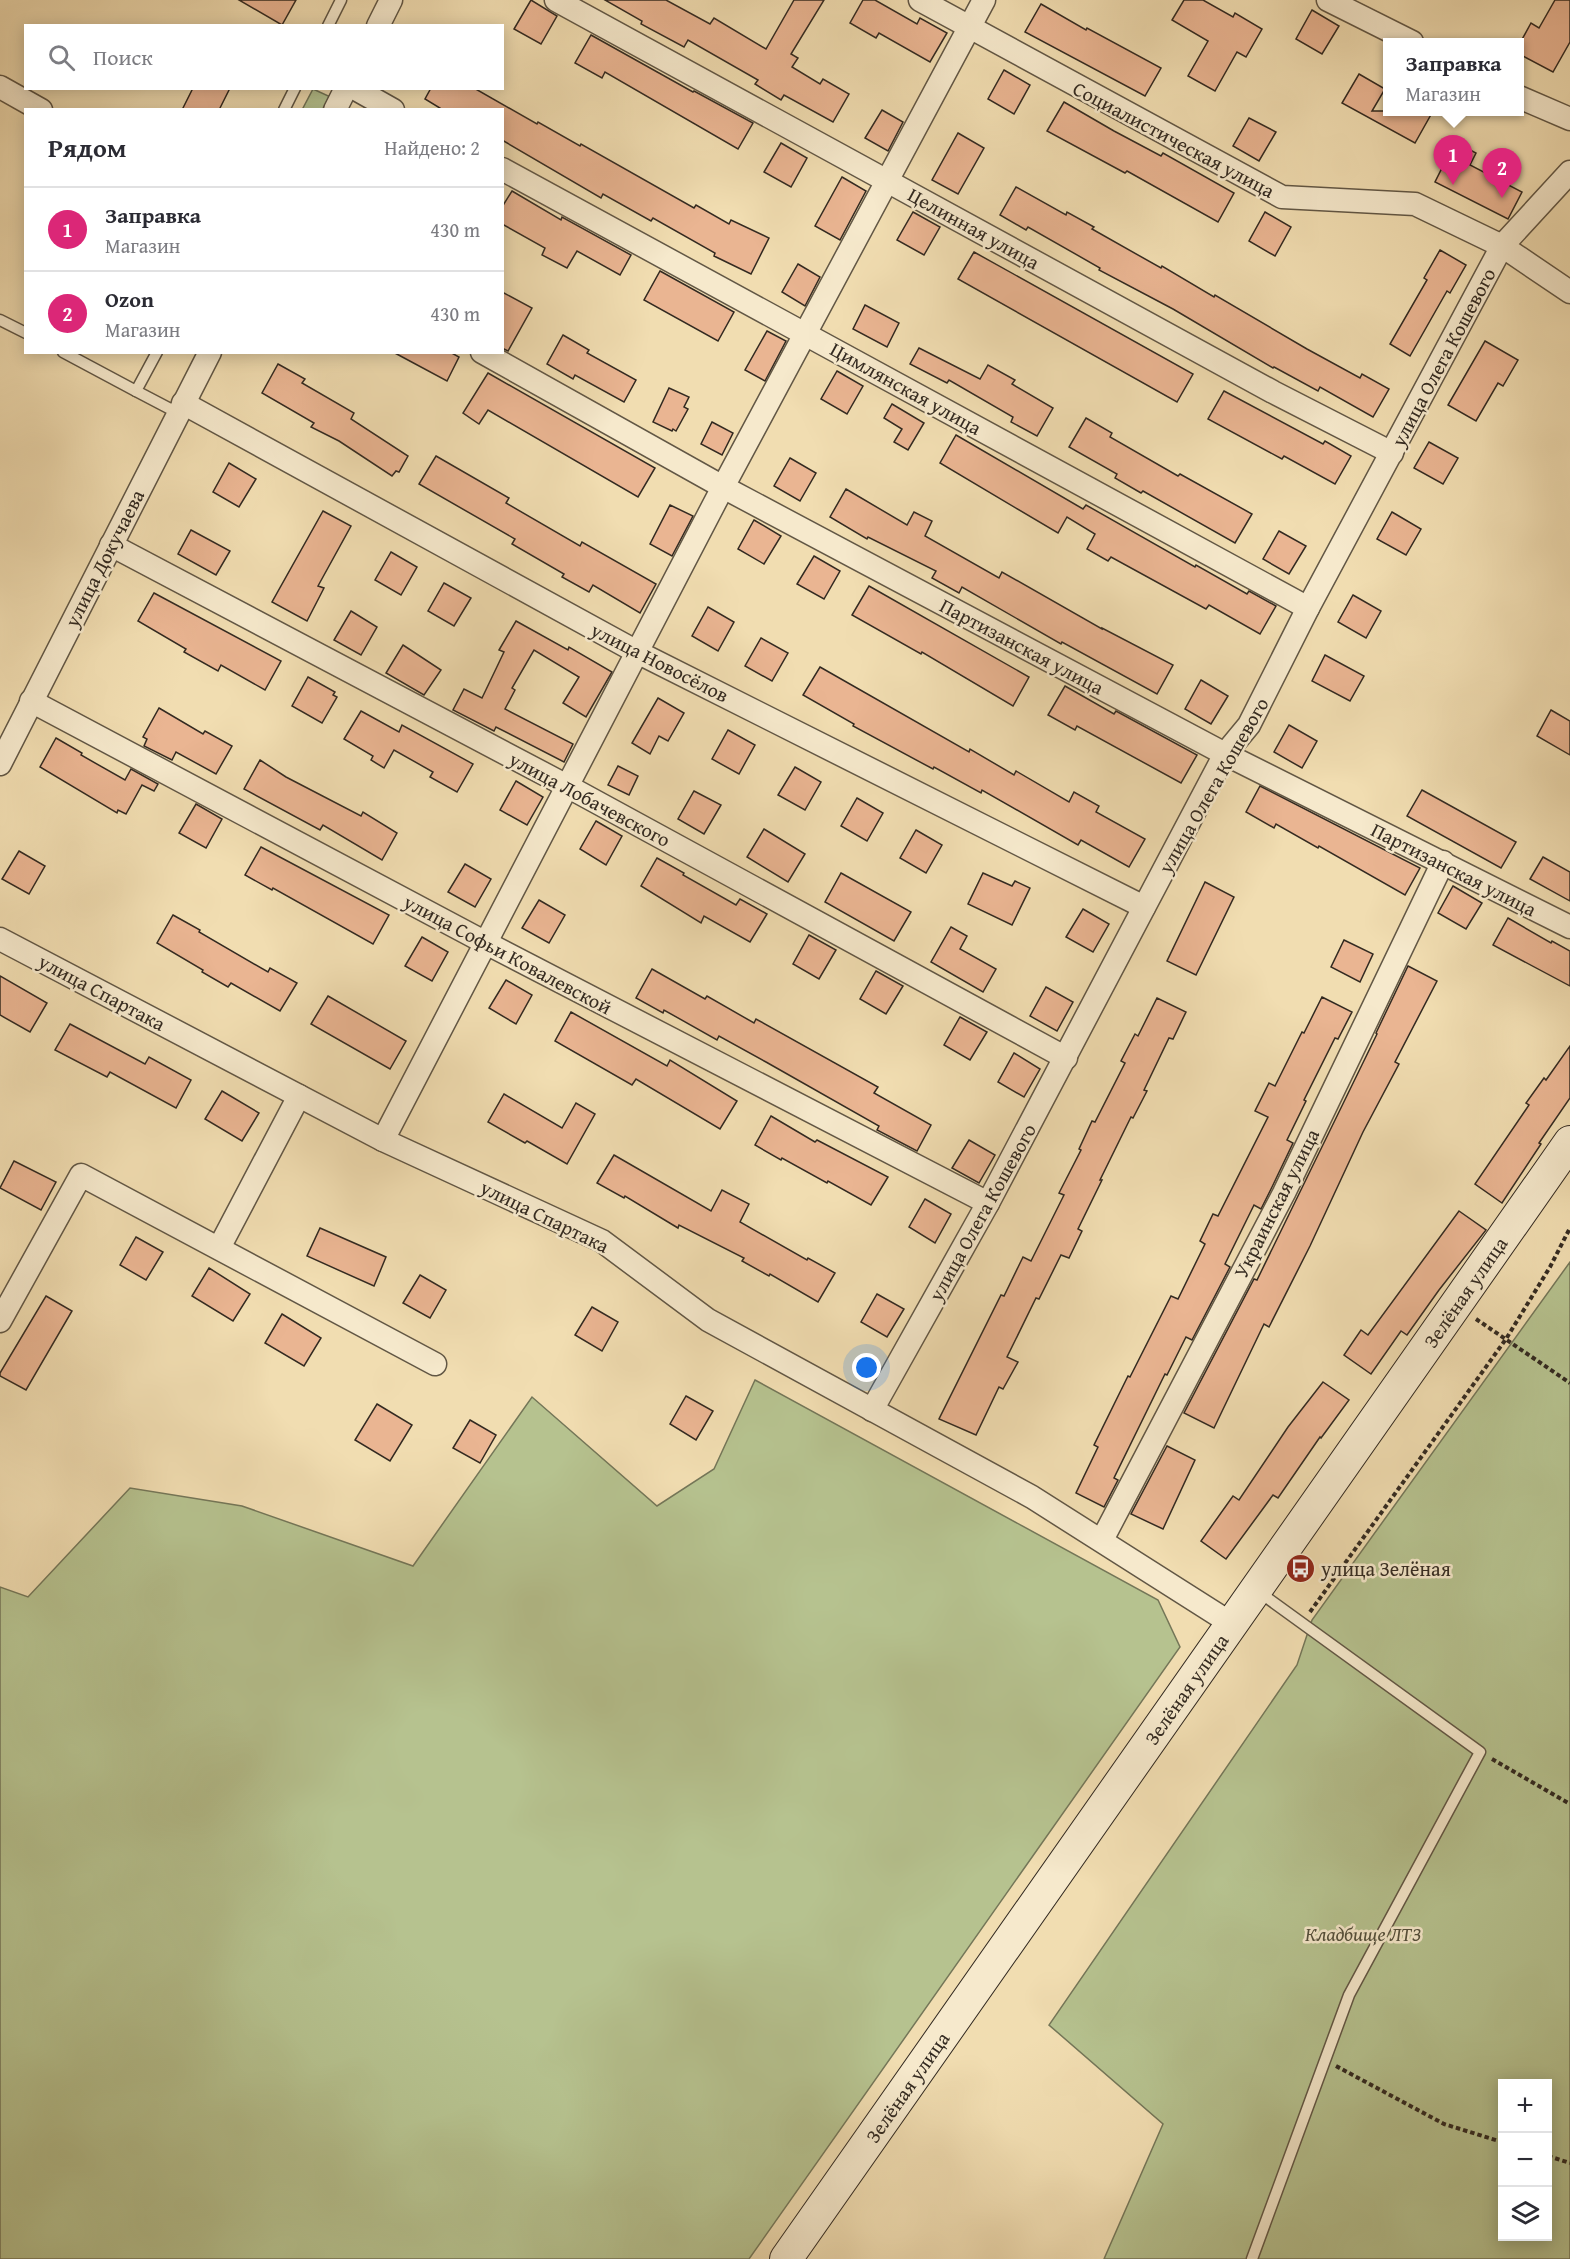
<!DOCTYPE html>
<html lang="ru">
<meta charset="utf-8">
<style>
body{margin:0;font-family:"Gentium Book Plus",serif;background:#f7f7f7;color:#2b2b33}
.controls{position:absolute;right:18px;bottom:18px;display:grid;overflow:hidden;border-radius:0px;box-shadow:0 3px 15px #0003}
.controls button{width:54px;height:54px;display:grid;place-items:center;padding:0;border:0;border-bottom:2px solid #e1e1e2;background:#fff;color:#2b2b33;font:30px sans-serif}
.you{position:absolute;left:867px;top:1368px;width:21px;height:21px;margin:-15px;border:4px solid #fff;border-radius:50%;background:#1a73e8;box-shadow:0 0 0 9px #1a73e833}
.badge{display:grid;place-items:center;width:39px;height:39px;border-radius:50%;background:#db2777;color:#fff;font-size:20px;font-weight:700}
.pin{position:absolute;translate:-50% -50px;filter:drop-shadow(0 2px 3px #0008)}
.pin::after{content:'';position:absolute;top:32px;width:21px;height:18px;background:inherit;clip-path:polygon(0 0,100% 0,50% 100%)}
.popup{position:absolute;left:1383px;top:38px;width:141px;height:78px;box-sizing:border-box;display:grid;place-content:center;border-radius:0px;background:#fff;filter:drop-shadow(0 2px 4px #0005);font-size:20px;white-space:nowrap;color:#7c7c81}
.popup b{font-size:22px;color:#2b2b33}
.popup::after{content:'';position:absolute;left:50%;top:100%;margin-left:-12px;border:12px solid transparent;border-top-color:#fff}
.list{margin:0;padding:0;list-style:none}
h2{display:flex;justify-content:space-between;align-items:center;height:78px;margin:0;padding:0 24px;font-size:26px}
h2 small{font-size:20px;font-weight:400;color:#7c7c81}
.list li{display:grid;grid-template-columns:39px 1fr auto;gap:18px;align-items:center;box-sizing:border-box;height:84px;padding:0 24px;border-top:2px solid #e1e1e2}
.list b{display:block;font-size:22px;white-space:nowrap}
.list p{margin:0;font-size:20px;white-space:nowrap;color:#7c7c81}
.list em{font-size:20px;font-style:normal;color:#7c7c81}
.icon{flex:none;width:33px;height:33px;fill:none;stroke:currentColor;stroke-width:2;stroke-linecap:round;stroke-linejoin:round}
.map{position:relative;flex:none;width:1570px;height:2259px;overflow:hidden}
.search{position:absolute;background:#fff;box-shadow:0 3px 15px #0003;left:24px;top:24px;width:480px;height:66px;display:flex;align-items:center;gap:15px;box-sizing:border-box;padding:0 21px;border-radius:0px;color:#7c7c81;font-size:22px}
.panel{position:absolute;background:#fff;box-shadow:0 3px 15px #0003;left:24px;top:108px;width:480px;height:246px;border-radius:0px}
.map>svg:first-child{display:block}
</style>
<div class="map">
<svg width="1570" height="2259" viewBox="0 0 1570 2259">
<rect width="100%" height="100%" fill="#f1ddb1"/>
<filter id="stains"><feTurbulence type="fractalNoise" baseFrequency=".00333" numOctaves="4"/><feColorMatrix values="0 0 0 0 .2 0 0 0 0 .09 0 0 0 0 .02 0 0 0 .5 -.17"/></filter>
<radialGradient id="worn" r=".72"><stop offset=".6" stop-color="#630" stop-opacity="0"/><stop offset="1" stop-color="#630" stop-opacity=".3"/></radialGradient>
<!-- green -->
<g fill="#b6c28f" stroke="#747658" stroke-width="1.5" fill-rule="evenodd">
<polygon points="313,89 335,99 329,109 302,110"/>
<path d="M 1570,1262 L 1570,2259 L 1104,2259 L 1163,2124 L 1049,2025 L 1297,1665 L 1312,1620 ZM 1502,2084 L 1548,2084 L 1548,2236 L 1502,2236 Z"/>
<polygon points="755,1380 1158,1600 1180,1647 749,2259 0,2259 0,1587 28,1597 130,1488 242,1506 413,1566 532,1397 657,1506 714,1469"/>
</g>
<!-- building -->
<g fill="#eab592" stroke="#332a21" stroke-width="1.5">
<polygon points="239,0 296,0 282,25"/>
<polygon points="531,0 557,16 541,44 514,29"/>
<polygon points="605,0 666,0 710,24 714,18 766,49 794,0 824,0 791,54 798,58 792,67 820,84 823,79 849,94 833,122 784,95 781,100 755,84 758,80 688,40 684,47 641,24 642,21"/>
<polygon points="863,0 875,0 917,24 920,18 947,33 930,62 879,33 876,38 850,23"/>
<polygon points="1184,0 1203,0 1233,17 1235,13 1262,29 1246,57 1237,52 1215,91 1188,76 1208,41 1172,20"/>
<polygon points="1555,0 1570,0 1570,42 1553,72 1519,54 1519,45 1531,23 1539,28"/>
<polygon points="1041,4 1086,30 1087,28 1161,68 1145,96 1025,32"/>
<polygon points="1312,10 1339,26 1322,54 1296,39"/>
<polygon points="591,35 693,92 694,91 753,123 738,149 605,72 602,78 575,63"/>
<polygon points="1004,70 1030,85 1014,114 988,99"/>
<polygon points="1359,74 1385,89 1372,111 1433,111 1415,143 1342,103"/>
<polygon points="193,88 230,88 219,110 182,110"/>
<polygon points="431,88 474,88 537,124 538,122 580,146 581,144 694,208 696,205 729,224 731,220 769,238 751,274 714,256 715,253 653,218 651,221 603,194 601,198 502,140 502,110 443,110 425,99"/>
<polygon points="1064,102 1114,131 1161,156 1163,153 1234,193 1218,222 1127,171 1125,173 1047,131"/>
<polygon points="882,110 903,122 888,151 865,138"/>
<polygon points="1249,118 1276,132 1259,161 1233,146"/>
<polygon points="958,133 984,148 958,194 932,180"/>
<polygon points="1455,142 1476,153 1470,165 1522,192 1508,219 1435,182"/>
<polygon points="781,143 807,158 791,187 764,172"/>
<polygon points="842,177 866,191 840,240 815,226"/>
<polygon points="1016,187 1066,215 1067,212 1094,227 1092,229 1161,268 1162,266 1214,297 1215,295 1307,349 1360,378 1362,374 1389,389 1373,417 1320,387 1318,391 1274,367 1273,368 1173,309 1099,270 1100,268 1028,227 1026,230 1000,215"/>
<polygon points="512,191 561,220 562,217 631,255 620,275 577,251 567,268 542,255 545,248 502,224 502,207"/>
<polygon points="913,212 940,227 924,255 897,240"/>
<polygon points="1265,212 1291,227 1275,256 1249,241"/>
<polygon points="1440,250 1466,265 1450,293 1447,291 1410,356 1390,344 1427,280 1424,278"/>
<polygon points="974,252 1193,374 1177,402 958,279"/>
<polygon points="798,264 820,277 805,306 782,292"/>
<polygon points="660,271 734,312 718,341 644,300"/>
<polygon points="502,292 532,308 508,351 502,348"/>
<polygon points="865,305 899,323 887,347 853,329"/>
<polygon points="767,331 786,341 765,381 745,370"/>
<polygon points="563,335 589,350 587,353 636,380 624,402 575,375 573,379 547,364"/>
<polygon points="1485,341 1518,360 1503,386 1498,383 1476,421 1448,405"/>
<polygon points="919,348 980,379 988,365 1015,380 1012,384 1053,408 1037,436 1011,422 1013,417 949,380 947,383 910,364"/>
<polygon points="393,352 450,352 459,357 447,381"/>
<polygon points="278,364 305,379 302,383 354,413 351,419 408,456 399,472 396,471 392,476 339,441 311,427 314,423 262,393"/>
<polygon points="837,371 863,386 847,414 821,399"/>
<polygon points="488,373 655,468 638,497 488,410 479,424 463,413"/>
<polygon points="669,388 689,397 684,407 688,409 676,431 673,429 672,431 653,422"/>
<polygon points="1224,391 1323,444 1325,441 1351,456 1335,484 1284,456 1282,459 1208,419"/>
<polygon points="892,404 924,423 908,450 894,442 902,429 884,418"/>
<polygon points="1086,418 1112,433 1110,437 1178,476 1180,474 1252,514 1235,543 1143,491 1141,493 1115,478 1117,474 1069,447"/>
<polygon points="712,422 733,433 722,455 701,444"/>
<polygon points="956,435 1083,509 1086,505 1195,567 1196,565 1247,594 1249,591 1276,606 1260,634 1209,605 1206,609 1111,557 1108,561 1087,549 1095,534 1067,517 1058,533 940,463"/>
<polygon points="1429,442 1458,458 1443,484 1414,468"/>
<polygon points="436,456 509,498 506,503 580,546 582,542 656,584 640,613 593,585 589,592 562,577 564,574 512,544 515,539 419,484"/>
<polygon points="790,458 816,473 800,501 774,486"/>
<polygon points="229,463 256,479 239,507 213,492"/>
<polygon points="846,489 907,525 914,512 932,521 925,536 999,578 1002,572 1102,629 1102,628 1173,665 1157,694 1062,642 1061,644 962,587 959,593 932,578 936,571 868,537 867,539 830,517"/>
<polygon points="670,505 693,516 672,556 650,544"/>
<polygon points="323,511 351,526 318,586 324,588 307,621 272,602"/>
<polygon points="1392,512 1421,529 1406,555 1377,539"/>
<polygon points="754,520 781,536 764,564 738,549"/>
<polygon points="191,530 230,551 216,575 178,554"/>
<polygon points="1279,531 1306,546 1289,574 1263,559"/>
<polygon points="391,552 417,567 401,595 375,580"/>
<polygon points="814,556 840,571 824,599 797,584"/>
<polygon points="444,583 471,598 454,626 428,611"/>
<polygon points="869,586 1029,677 1013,706 922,652 921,654 852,615"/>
<polygon points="154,593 281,661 265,690 221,665 218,671 184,652 186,649 138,621"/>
<polygon points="1353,595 1381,611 1366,638 1338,622"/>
<polygon points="708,607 734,622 718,651 692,636"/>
<polygon points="351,611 377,627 361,655 334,640"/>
<polygon points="516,621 568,650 569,647 612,672 586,717 563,703 579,677 534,650 512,688 515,690 505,709 573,744 564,762 496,727 494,731 453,710 464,689 482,698 504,652 499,650"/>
<polygon points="761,638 788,653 772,681 745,666"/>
<polygon points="403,645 441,670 424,695 386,673"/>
<polygon points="1325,655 1364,676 1350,701 1312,681"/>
<polygon points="820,667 969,752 970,749 1014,775 1016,771 1069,802 1074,792 1099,806 1096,812 1145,839 1129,867 1081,840 1078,845 982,790 981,793 934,767 933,769 853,726 854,724 803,695"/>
<polygon points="308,677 335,692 333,695 337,697 322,723 292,706"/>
<polygon points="1201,680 1228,696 1211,724 1185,709"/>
<polygon points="1065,686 1114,714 1116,711 1197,755 1181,783 1077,726 1075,730 1048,715"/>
<polygon points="658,698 684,713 668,741 659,736 650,754 632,743"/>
<polygon points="159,708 203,734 205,731 232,746 216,774 176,752 172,760 144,746 147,739 143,737"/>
<polygon points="1551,710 1570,721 1570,755 1537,736"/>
<polygon points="361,711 399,732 402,725 473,764 457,792 430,777 433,772 394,750 384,768 371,760 373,756 344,739"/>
<polygon points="1289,725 1317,741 1302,768 1274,752"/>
<polygon points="728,730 755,745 739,774 712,759"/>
<polygon points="56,738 82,753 81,755 125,780 131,769 158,784 154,791 142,785 126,814 118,810 117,813 40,767"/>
<polygon points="260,760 286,777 361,816 363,812 397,833 382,860 323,825 320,830 244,789"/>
<polygon points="618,766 638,776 629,795 608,785"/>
<polygon points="795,767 821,782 805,810 778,795"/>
<polygon points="516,781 543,797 527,825 500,810"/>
<polygon points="1260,786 1420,868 1405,895 1319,846 1318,848 1276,824 1274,828 1246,812"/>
<polygon points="1422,790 1516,842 1501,868 1407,816"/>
<polygon points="694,791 721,805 704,834 678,819"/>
<polygon points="857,798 883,813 867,841 841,826"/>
<polygon points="196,804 222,819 206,848 179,833"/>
<polygon points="596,821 622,836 606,865 580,849"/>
<polygon points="764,829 805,854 788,882 747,857"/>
<polygon points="916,830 942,845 926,873 900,858"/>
<polygon points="261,847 389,915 373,944 273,888 272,890 245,875"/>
<polygon points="19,851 45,866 29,894 2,879"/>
<polygon points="1543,857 1570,872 1570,901 1530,879"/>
<polygon points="657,858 684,873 683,875 736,905 740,899 767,914 750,942 704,916 701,923 641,886"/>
<polygon points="465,864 491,879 475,907 448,892"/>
<polygon points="841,873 911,912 894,941 825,902"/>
<polygon points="983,873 1012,886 1015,881 1030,888 1012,925 968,904"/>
<polygon points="1205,882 1234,897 1196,975 1167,961"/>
<polygon points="1453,886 1482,903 1466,929 1438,913"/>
<polygon points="539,900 565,915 549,943 522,928"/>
<polygon points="1083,909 1109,924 1093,952 1066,937"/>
<polygon points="173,915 200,930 199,932 268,972 270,968 297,983 280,1011 231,983 228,987 202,972 203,970 157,943"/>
<polygon points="1508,918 1551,943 1552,941 1570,951 1570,986 1493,945"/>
<polygon points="951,927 967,936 960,949 996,969 983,992 931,962"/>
<polygon points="809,935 836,950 819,979 793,964"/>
<polygon points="422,937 448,952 432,981 405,966"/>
<polygon points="1344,940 1373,954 1360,982 1331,967"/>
<polygon points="1408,966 1437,981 1395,1062 1399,1064 1363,1132 1310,1246 1269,1327 1264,1324 1214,1428 1184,1413 1254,1279 1257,1280 1377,1034 1376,1033"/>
<polygon points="652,969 705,999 707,996 754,1023 756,1019 878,1087 874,1093 931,1125 917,1151 877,1130 879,1126 766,1062 719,1036 717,1040 664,1010 663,1013 636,998"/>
<polygon points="876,971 903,986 886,1014 860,999"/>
<polygon points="0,976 47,1003 30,1032 0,1015"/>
<polygon points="506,980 532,995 516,1024 489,1008"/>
<polygon points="1046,987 1073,1002 1057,1031 1030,1016"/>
<polygon points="328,996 406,1041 390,1069 311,1024"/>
<polygon points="1322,997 1352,1012 1338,1039 1335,1038 1304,1100 1306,1101 1287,1140 1293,1143 1272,1187 1261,1209 1254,1205 1225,1264 1230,1267 1192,1340 1186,1337 1167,1375 1165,1374 1114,1478 1118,1480 1104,1507 1076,1493 1098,1447 1094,1445 1128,1376 1130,1377 1171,1296 1178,1299 1205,1244 1200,1241 1213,1214 1218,1216 1268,1117 1255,1111 1269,1083 1275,1086 1302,1032 1304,1033"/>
<polygon points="1157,998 1186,1012 1173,1039 1169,1038 1144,1090 1147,1091 1133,1118 1131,1117 1100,1180 1102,1180 1078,1229 1082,1231 1069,1258 1061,1255 1039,1299 1036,1298 1007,1357 1018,1362 1003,1389 999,1387 976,1435 939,1419 1001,1295 1004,1296 1023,1257 1031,1261 1064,1195 1059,1193 1081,1150 1079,1149 1092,1121 1095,1122 1125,1063 1121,1061 1135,1034 1138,1036"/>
<polygon points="571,1012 667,1066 670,1060 737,1101 720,1129 636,1079 632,1085 555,1041"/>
<polygon points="960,1017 987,1032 970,1060 944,1045"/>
<polygon points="70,1024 145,1064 149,1057 191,1080 176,1108 110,1072 107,1077 55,1050"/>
<polygon points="1570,1046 1570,1098 1539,1143 1541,1144 1502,1203 1475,1184 1529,1105 1526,1103 1544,1078 1546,1080"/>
<polygon points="1014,1053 1040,1069 1024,1097 998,1082"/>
<polygon points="222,1091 259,1113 242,1141 205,1119"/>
<polygon points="504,1094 562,1128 576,1103 595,1114 567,1164 527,1141 525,1143 488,1122"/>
<polygon points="771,1116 815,1142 817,1140 888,1177 871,1205 828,1181 827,1183 782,1158 781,1160 755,1145"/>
<polygon points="969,1140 995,1155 979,1183 952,1168"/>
<polygon points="614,1155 711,1211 722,1190 749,1204 740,1222 807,1260 808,1258 835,1273 818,1302 770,1274 769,1276 742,1261 744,1258 679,1225 678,1228 625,1196 624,1198 597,1183"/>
<polygon points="14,1161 56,1182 41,1210 0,1188"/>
<polygon points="925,1199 951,1214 935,1243 909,1227"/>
<polygon points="1459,1211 1486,1230 1439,1290 1407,1335 1401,1331 1371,1374 1344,1355 1361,1330 1368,1335"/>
<polygon points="320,1228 386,1257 374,1286 307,1256"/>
<polygon points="136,1237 163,1252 146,1280 120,1265"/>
<polygon points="209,1268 250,1294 233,1321 192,1296"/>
<polygon points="420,1275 446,1290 430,1318 403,1303"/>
<polygon points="877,1294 904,1309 887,1337 861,1322"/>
<polygon points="46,1296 72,1311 26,1390 0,1376 0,1373"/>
<polygon points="592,1307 618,1322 602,1351 575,1335"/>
<polygon points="282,1314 321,1338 304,1366 265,1343"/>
<polygon points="1323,1382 1349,1400 1321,1438 1320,1437 1278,1498 1273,1495 1226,1559 1201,1541 1233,1496 1239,1500 1288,1427"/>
<polygon points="686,1396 713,1411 696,1440 670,1424"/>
<polygon points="377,1404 412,1425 390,1461 355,1440"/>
<polygon points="470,1420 496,1435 480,1463 453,1448"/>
<polygon points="1167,1446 1195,1460 1163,1529 1131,1514"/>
</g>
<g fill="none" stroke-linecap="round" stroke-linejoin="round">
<defs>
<g id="lane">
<polyline points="328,26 341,0"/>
<polyline points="284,110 295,88"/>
<polyline points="0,320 26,333"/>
<polyline points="63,352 136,391"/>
<polyline points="157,352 136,391 178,413"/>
<polyline points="1252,2259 1349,1995 1480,1752 1259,1592"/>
</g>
<g id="street">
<polyline points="556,0 1273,392 1392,453"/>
<polyline points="920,0 1282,197 1415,204 1502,246 1570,292"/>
<polyline points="1328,0 1412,42"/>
<polyline points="378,26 391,0"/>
<polyline points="0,87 41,110"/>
<polyline points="354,88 393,110"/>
<polyline points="1519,97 1570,119"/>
<polyline points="335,110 346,88"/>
<polyline points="502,169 1308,608"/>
<polyline points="482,352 723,487 1225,754 1570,927"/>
<polyline points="183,403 637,652 1144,907"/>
<polyline points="111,545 567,786 1066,1058"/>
<polyline points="31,701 486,943 988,1203"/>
<polyline points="0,764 210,352"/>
<polyline points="0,939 383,1140 602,1241 708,1320 1032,1497 1232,1624"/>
<polyline points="383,1140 723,487 984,0"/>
<polyline points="219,1248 299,1096"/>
<polyline points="0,1321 81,1175 435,1364"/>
<polyline points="872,1410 988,1203 1225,754 1249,725 1308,608 1502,246 1570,172"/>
<polyline points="1102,1540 1284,1193 1443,862"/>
</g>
<polyline id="secondary" points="786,2259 1570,1142"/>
</defs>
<!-- lane casing -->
<use href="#lane" stroke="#625745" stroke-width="13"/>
<!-- street casing -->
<use href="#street" stroke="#625745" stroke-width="25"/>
<!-- secondary casing -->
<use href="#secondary" stroke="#332a21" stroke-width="34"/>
<!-- path -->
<g stroke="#332a21" stroke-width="4" stroke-dasharray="4.5 3" stroke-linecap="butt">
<polyline points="1476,1319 1570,1383"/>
<polyline points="1310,1612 1506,1339 1550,1267 1570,1228"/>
<polyline points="1492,1759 1570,1804"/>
<polyline points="1336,2066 1444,2124 1502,2142"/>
<polyline points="1548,2156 1570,2163"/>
</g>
<!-- lane -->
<use href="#lane" stroke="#f6e9cc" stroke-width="10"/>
<!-- street -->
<use href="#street" stroke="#f6e9cc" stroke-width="22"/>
<!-- secondary -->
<use href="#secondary" stroke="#f6e9cc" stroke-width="32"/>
</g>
<!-- icons -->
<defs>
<symbol id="bus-disc" viewBox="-11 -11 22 22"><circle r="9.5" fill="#8f2418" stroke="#f6e9cc"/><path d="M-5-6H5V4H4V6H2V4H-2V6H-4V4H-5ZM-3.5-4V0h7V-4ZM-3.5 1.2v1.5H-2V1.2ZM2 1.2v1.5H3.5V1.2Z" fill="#fff"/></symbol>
</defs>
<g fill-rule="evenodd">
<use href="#bus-disc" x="1284" y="1552" width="33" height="33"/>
</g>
<g text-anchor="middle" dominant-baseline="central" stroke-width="5" stroke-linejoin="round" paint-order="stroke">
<!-- street labels -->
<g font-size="20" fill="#332a21" stroke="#f6e9cc">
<text transform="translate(1174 139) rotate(28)">Социалистическая улица</text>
<text transform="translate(974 228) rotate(29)">Целинная улица</text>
<text transform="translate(1443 357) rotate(-62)">улица Олега Кошевого</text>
<text transform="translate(906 388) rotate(29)">Цимлянская улица</text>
<text transform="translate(104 558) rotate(-63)">улица Докучаева</text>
<text transform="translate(1022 646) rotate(28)">Партизанская улица</text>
<text transform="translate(660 662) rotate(27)">улица Новосёлов</text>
<text transform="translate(1213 785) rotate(-60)">улица Олега Кошевого</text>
<text transform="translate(590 799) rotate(28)">улица Лобачевского</text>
<text transform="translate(1454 869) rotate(27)">Партизанская улица</text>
<text transform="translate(508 954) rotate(28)">улица Софьи Ковалевской</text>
<text transform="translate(102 992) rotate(28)">улица Спартака</text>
<text transform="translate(1276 1203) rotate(-63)">Украинская улица</text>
<text transform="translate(982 1212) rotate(-61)">улица Олега Кошевого</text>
<text transform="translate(545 1216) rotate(26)">улица Спартака</text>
<text transform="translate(1465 1292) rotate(-55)">Зелёная улица</text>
<text transform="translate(1186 1689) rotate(-55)">Зелёная улица</text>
<text transform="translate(907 2087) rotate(-55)">Зелёная улица</text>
</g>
<!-- poi labels -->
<g font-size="20" fill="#332a21" stroke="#f6e9cc" text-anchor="start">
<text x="1321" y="1568">улица Зелёная</text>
</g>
<!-- park labels -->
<g font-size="20" font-style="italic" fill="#54503c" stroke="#f6e9cc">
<text x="1363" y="1933">Кладбище ЛТЗ</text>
</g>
</g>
<rect width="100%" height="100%" filter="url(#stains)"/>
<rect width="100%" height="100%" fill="url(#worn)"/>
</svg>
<div class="controls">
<button>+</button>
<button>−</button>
<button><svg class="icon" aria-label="layers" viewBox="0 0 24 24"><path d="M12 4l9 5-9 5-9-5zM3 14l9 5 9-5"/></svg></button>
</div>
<div class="you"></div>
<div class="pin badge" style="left:1453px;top:185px">1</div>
<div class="popup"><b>Заправка</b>Магазин</div>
<div class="pin badge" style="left:1502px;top:198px">2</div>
<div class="search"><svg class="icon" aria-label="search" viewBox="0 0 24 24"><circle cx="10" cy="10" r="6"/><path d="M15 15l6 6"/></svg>Поиск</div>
<section class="panel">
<h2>Рядом<small>Найдено: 2</small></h2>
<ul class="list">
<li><span class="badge">1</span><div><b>Заправка</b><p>Магазин</p></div><em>430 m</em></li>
<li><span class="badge">2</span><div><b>Ozon</b><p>Магазин</p></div><em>430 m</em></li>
</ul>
</section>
</div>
